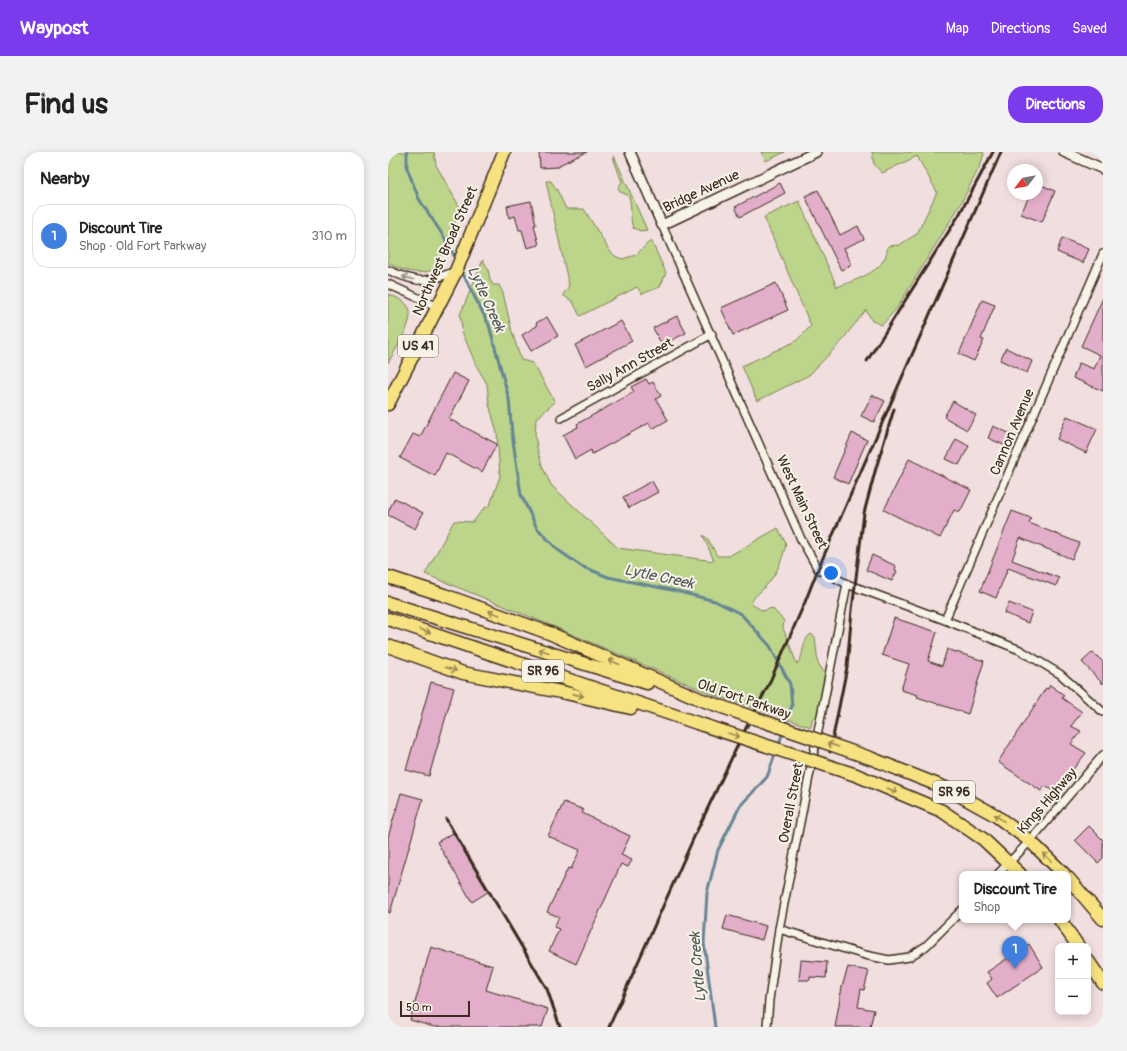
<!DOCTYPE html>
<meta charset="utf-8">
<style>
body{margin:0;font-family:Pangolin,sans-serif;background:#f2f2f2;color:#222}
.controls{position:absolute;right:12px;bottom:12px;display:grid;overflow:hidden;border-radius:8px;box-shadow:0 2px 10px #0003}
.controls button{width:36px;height:36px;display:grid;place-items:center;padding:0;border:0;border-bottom:1px solid #e0e0e0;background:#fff;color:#222;font:20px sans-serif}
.compass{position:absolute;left:619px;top:12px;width:36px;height:36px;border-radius:50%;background:#fff;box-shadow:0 2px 10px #0003;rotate:239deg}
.scale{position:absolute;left:12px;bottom:10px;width:70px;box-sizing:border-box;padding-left:4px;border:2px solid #3b2a1e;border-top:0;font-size:11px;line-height:14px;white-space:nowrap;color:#3b2a1e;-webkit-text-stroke:3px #f7f3e8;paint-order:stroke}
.you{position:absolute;left:443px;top:421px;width:14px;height:14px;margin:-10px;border:3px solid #fff;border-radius:50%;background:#1a73e8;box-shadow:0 0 0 6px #1a73e833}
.badge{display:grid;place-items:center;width:26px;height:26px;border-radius:50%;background:#7c3aed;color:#fff;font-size:13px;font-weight:700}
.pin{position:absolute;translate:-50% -33px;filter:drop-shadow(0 1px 2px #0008)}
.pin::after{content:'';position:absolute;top:21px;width:14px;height:12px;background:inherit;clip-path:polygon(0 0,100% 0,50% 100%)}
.popup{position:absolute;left:571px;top:719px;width:112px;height:52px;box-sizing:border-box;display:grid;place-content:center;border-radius:8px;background:#fff;filter:drop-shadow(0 1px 3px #0005);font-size:13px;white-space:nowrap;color:#767676}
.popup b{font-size:15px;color:#222}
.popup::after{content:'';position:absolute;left:50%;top:100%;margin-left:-8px;border:8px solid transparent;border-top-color:#fff}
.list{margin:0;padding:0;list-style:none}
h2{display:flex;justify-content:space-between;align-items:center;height:52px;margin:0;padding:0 16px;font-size:17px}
h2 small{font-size:13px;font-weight:400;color:#767676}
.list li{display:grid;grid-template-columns:26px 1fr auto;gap:12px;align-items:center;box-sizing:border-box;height:64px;margin:0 8px 8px;padding:0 8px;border:1px solid #e0e0e0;border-radius:16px}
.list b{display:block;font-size:15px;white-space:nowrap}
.list p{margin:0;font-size:13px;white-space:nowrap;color:#767676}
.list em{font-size:13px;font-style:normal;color:#767676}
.map{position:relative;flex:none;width:715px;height:875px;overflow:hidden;border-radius:16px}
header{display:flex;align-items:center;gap:24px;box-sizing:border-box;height:56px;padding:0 20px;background:#7c3aed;color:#fff}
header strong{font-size:19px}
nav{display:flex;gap:22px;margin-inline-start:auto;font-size:14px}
.intro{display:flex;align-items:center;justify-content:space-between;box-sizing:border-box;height:96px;padding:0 24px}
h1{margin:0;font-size:28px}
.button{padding:10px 18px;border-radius:16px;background:#7c3aed;color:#fff;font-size:14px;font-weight:700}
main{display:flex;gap:24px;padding:0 24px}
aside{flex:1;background:#fff;border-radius:16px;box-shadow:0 2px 10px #0003}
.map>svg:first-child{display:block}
</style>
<header>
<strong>Waypost</strong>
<nav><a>Map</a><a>Directions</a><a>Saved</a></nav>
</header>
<div class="intro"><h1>Find us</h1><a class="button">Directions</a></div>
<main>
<aside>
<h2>Nearby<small></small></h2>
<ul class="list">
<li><span class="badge" style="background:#3f7fe0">1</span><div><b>Discount Tire</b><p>Shop · Old Fort Parkway</p></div><em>310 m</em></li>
</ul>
</aside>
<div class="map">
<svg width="715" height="875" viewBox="0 0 715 875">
<rect width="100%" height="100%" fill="#f1dedf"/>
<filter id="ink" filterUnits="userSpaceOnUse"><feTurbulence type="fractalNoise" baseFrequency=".025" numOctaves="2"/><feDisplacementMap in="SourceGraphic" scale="8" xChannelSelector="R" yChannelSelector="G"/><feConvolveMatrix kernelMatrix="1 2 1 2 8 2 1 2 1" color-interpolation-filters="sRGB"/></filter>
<g filter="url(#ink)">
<!-- green -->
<g fill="#bcd58b" stroke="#7c8054">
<path d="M 2,0 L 46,0 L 48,13 L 71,54 L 71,62 L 50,109 L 51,114 C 34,126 17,119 0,111 L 0,5 Z"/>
<polygon points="373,0 397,0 378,9"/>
<path d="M 484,0 L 595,0 L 596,2 L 592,14 L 572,53 L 509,156 L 494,173 L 484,169 L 478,158 L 458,183 L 457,186 L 421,223 L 369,249 L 354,214 L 408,189 L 423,174 L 376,65 L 411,49 L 449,135 C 462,130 488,122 495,109 C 498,105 499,99 500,94 L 511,93 L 529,82 L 549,40 L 529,4 L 494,21 L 486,12 Z"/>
<path d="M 226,4 L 259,78 L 253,79 L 245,76 C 241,65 245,53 240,43 L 232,40 L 230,36 L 234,30 L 225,5 Z"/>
<polygon points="158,29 163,29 170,40 178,57 196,57 221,98 227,104 234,107 248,103 263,88 278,121 272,135 254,142 249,135 192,164 185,150 175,143 181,134"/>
<path d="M 95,108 L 100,117 L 102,128 L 105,133 L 111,133 L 115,141 L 124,180 L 133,208 L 145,211 L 167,250 L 148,267 L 147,283 L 150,300 L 155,316 L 163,333 L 230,396 L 326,409 L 315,383 L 320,387 L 329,404 L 341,404 L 390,376 L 398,392 C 393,411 390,420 377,435 C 371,442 366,443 363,452 L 375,459 L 384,456 L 396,469 L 395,476 L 409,512 C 418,502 412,490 423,482 L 427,485 L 430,511 L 444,532 L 438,559 L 424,567 L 423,575 L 323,542 L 167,475 L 37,422 L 66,369 L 85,370 L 95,357 L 102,353 L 112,324 L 109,281 L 101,252 L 99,232 L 88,213 L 75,182 L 72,163 Z"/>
<path d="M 0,142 C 7,145 17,148 21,156 C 27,169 7,198 0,211 Z"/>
</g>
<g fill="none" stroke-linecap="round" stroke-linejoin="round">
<!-- stream -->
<g stroke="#658594" stroke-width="3">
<polyline points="19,0 19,16 31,47 56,85 69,109"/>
<polyline points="72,116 101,173 121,247 124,282 133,343 149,376 170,398 193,414 220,425 288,439 327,449 353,462 382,494 402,532 404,554 397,574"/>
<polyline points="390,595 395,580"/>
<polyline points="327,875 316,791 319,741 330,698 352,654 379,625 388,600"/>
</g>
</g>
<!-- building -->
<g fill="#e2aec9" stroke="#3b2a1e">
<polygon points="151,0 199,0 171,13 171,15 152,16"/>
<polygon points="392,31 397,41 352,65 347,55"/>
<polygon points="649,31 667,39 654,70 633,62 642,42 649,42"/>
<polygon points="430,38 452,83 470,74 476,87 456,96 464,113 453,118 417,44"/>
<polygon points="143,49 148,73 146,73 151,93 139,96 134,78 131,78 127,64 121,66 119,54"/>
<polygon points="674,86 701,97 695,111 669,100"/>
<polygon points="388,131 400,158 345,183 333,156"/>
<polygon points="715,146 715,239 685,226 691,211 706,217 712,203 693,194"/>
<polygon points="594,148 607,153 593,187 596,188 586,209 571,202"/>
<polygon points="289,164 298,181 274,193 265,176"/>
<polygon points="159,165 170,184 143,199 134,183 149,174 148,171"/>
<polygon points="233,169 244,189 198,214 187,193"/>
<polygon points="618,196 644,209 639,221 612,208"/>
<polygon points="65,221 81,229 61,267 109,292 94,320 58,301 47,324 12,306 25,282 32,285"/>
<polygon points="258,227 261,232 265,230 273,244 268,247 280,268 264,277 261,271 204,302 203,298 187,307 175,283 190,275 189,272 246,240 243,235"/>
<polygon points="484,243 497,249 486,270 473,264"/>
<polygon points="565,249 588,263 579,278 556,265"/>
<polygon points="679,264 709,277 698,301 669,287"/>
<polygon points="605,274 623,282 618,294 600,286"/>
<polygon points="464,281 479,288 460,332 445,325"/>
<polygon points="568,287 581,294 571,313 558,307"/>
<polygon points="521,307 583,338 572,360 566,358 552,386 496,358"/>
<polygon points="264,329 270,340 241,356 235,345"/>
<polygon points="7,346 35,361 27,377 0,363 0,360"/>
<polygon points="624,359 643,366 641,371 691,391 684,407 632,386 624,408 671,426 668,434 620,416 608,446 592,439"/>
<polygon points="484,403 508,414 507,418 509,419 504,429 478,418"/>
<polygon points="621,451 644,460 640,471 616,461"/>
<polygon points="506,466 549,480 540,509 554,514 559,497 596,509 580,562 529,545 530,543 513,538 521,512 494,503"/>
<polygon points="705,500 715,510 715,532 694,510"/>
<polygon points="43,530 66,536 41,624 18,618"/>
<polygon points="662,533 676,543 674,546 694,560 683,574 693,579 683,592 698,601 667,640 657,634 653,639 610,610 658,536 660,537"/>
<polygon points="13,641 35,647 2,761 0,760 0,685"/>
<polygon points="176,650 196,658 194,661 242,684 233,703 244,708 240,715 233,712 188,812 161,799 171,777 166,775 171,765 159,760 180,716 183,717 192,698 160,684"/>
<polygon points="701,674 715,688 715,706 710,711 687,688"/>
<polygon points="65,681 100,740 84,750 49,690"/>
<polygon points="339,763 378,774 374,788 335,777"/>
<polygon points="641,792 655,815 609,846 599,831 604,827 599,820"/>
<polygon points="43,795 105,814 98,838 160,857 154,875 46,875 22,868"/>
<polygon points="413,808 439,810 438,826 422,825 422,828 411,828"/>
<polygon points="460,815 481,819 476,838 473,837 470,855 486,858 482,875 447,875 454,835"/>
</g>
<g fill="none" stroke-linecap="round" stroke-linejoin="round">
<defs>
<g id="minor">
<polyline points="274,73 413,387 430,417 459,432 557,468 632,498 672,522 715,560"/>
<path d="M 0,118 C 31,132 37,131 68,119"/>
<polyline points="0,132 50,155"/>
<polyline points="173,266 324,182"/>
<polyline points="557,468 715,102"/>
<polyline points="610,722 642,689 715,603"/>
<polyline points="391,777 477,803 501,808 521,805 538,794 574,758"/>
<polyline points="379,875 381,848 391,777 459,432"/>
</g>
<g id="tertiary">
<polyline points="242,0 274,73 428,0"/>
<polyline points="676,0 715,17"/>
</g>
<g id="primary">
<polyline points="0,252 68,119 116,0"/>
<polyline points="0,425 56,443 161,481 314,548"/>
<polyline points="0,451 259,531"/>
<polyline points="0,467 309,571"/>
<polyline points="0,494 75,521 178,541 243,556"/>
<polyline points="482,606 560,637 607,663 642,689 676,722"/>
<polyline points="468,623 554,659 595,687 632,722"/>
<polyline points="680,726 715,767"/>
<polyline points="672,768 690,794"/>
<polyline points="700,809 715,831"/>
</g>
</defs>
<!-- minor casing -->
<use href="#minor" stroke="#3b2a1e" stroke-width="10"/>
<!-- tertiary casing -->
<use href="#tertiary" stroke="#3b2a1e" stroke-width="12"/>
<!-- primary casing -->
<use href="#primary" stroke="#3b2a1e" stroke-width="15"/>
<!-- minor -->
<use href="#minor" stroke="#f7f3e8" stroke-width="7"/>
<!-- tertiary -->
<use href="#tertiary" stroke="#f7f3e8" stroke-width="9"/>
<!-- primary -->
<use href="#primary" stroke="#f7e281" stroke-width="12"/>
<!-- rail -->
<g stroke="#3b2a1e" stroke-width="3">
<polyline points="479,209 571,63 605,0"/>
<polyline points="442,600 459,515 464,458 476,361 488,316 506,257"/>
<polyline points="58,667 159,837 172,875"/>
<polyline points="221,875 306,685 357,578 380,534 417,450 430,417 613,0"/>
</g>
<defs>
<g id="primary-bridge">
<polyline points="314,548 482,606"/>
<polyline points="309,571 468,623"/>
</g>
</defs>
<!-- primary-bridge casing -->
<use href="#primary-bridge" stroke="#3b2a1e" stroke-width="15" stroke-linecap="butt"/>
<!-- primary-bridge -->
<use href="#primary-bridge" stroke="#f7e281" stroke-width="12"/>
</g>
<!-- one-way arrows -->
<defs><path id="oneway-shaft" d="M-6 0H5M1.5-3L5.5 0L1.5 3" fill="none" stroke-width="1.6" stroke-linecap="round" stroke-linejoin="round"/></defs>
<use stroke="#998e83" href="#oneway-shaft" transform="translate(20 126) rotate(-164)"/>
<g stroke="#998650">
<use href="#oneway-shaft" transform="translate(106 461) rotate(-160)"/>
<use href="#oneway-shaft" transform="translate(37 479) rotate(19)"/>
<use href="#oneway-shaft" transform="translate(156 499) rotate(-163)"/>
<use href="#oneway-shaft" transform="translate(226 510) rotate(-156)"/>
<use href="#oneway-shaft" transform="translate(63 517) rotate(18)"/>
<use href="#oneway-shaft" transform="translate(190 543) rotate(13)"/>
<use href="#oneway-shaft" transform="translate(346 583) rotate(18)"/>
<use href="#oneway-shaft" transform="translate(445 593) rotate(-161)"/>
<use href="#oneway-shaft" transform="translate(504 638) rotate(23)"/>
<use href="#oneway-shaft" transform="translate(611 666) rotate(-145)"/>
<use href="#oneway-shaft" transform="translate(659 705) rotate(-137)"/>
</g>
</g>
<g text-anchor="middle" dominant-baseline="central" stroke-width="4" stroke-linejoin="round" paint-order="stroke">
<!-- shield labels -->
<g fill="#f7f3e8" stroke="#73665b" stroke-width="1">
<rect x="10" y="183" width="40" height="22" rx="3"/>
<rect x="134" y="508" width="42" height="22" rx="3"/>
<rect x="545" y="629" width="42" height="22" rx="3"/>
</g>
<g font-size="13" font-weight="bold" fill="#3b2a1e">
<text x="30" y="194">US 41</text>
<text x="155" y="519">SR 96</text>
<text x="566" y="640">SR 96</text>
</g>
<!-- street labels -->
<g font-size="14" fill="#3b2a1e" stroke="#f7f3e8">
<text transform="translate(313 39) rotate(-25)">Bridge Avenue</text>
<text transform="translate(57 99) rotate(-66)">Northwest Broad Street</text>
<text transform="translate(242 213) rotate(-29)">Sally Ann Street</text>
<text transform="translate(624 280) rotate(-67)">Cannon Avenue</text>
<text transform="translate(414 350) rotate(65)">West Main Street</text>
<text transform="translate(356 547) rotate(19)">Old Fort Parkway</text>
<text transform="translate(659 649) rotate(-49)">Kings Highway</text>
<text transform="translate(403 651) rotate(-79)">Overall Street</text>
</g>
<!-- water labels -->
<g font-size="15" font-style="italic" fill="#505859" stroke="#f7f3e8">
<text transform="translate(98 147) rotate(66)">Lytle Creek</text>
<text transform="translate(271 425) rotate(12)">Lytle Creek</text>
<text transform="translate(310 815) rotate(-95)">Lytle Creek</text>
</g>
</g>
</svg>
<div class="controls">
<button>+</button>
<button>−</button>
</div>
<svg class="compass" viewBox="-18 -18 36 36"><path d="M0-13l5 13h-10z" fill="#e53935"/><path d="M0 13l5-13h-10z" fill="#767676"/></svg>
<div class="scale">50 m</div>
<div class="you"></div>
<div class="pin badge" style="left:627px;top:817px;background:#3f7fe0">1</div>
<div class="popup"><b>Discount Tire</b>Shop</div>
</div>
</main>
